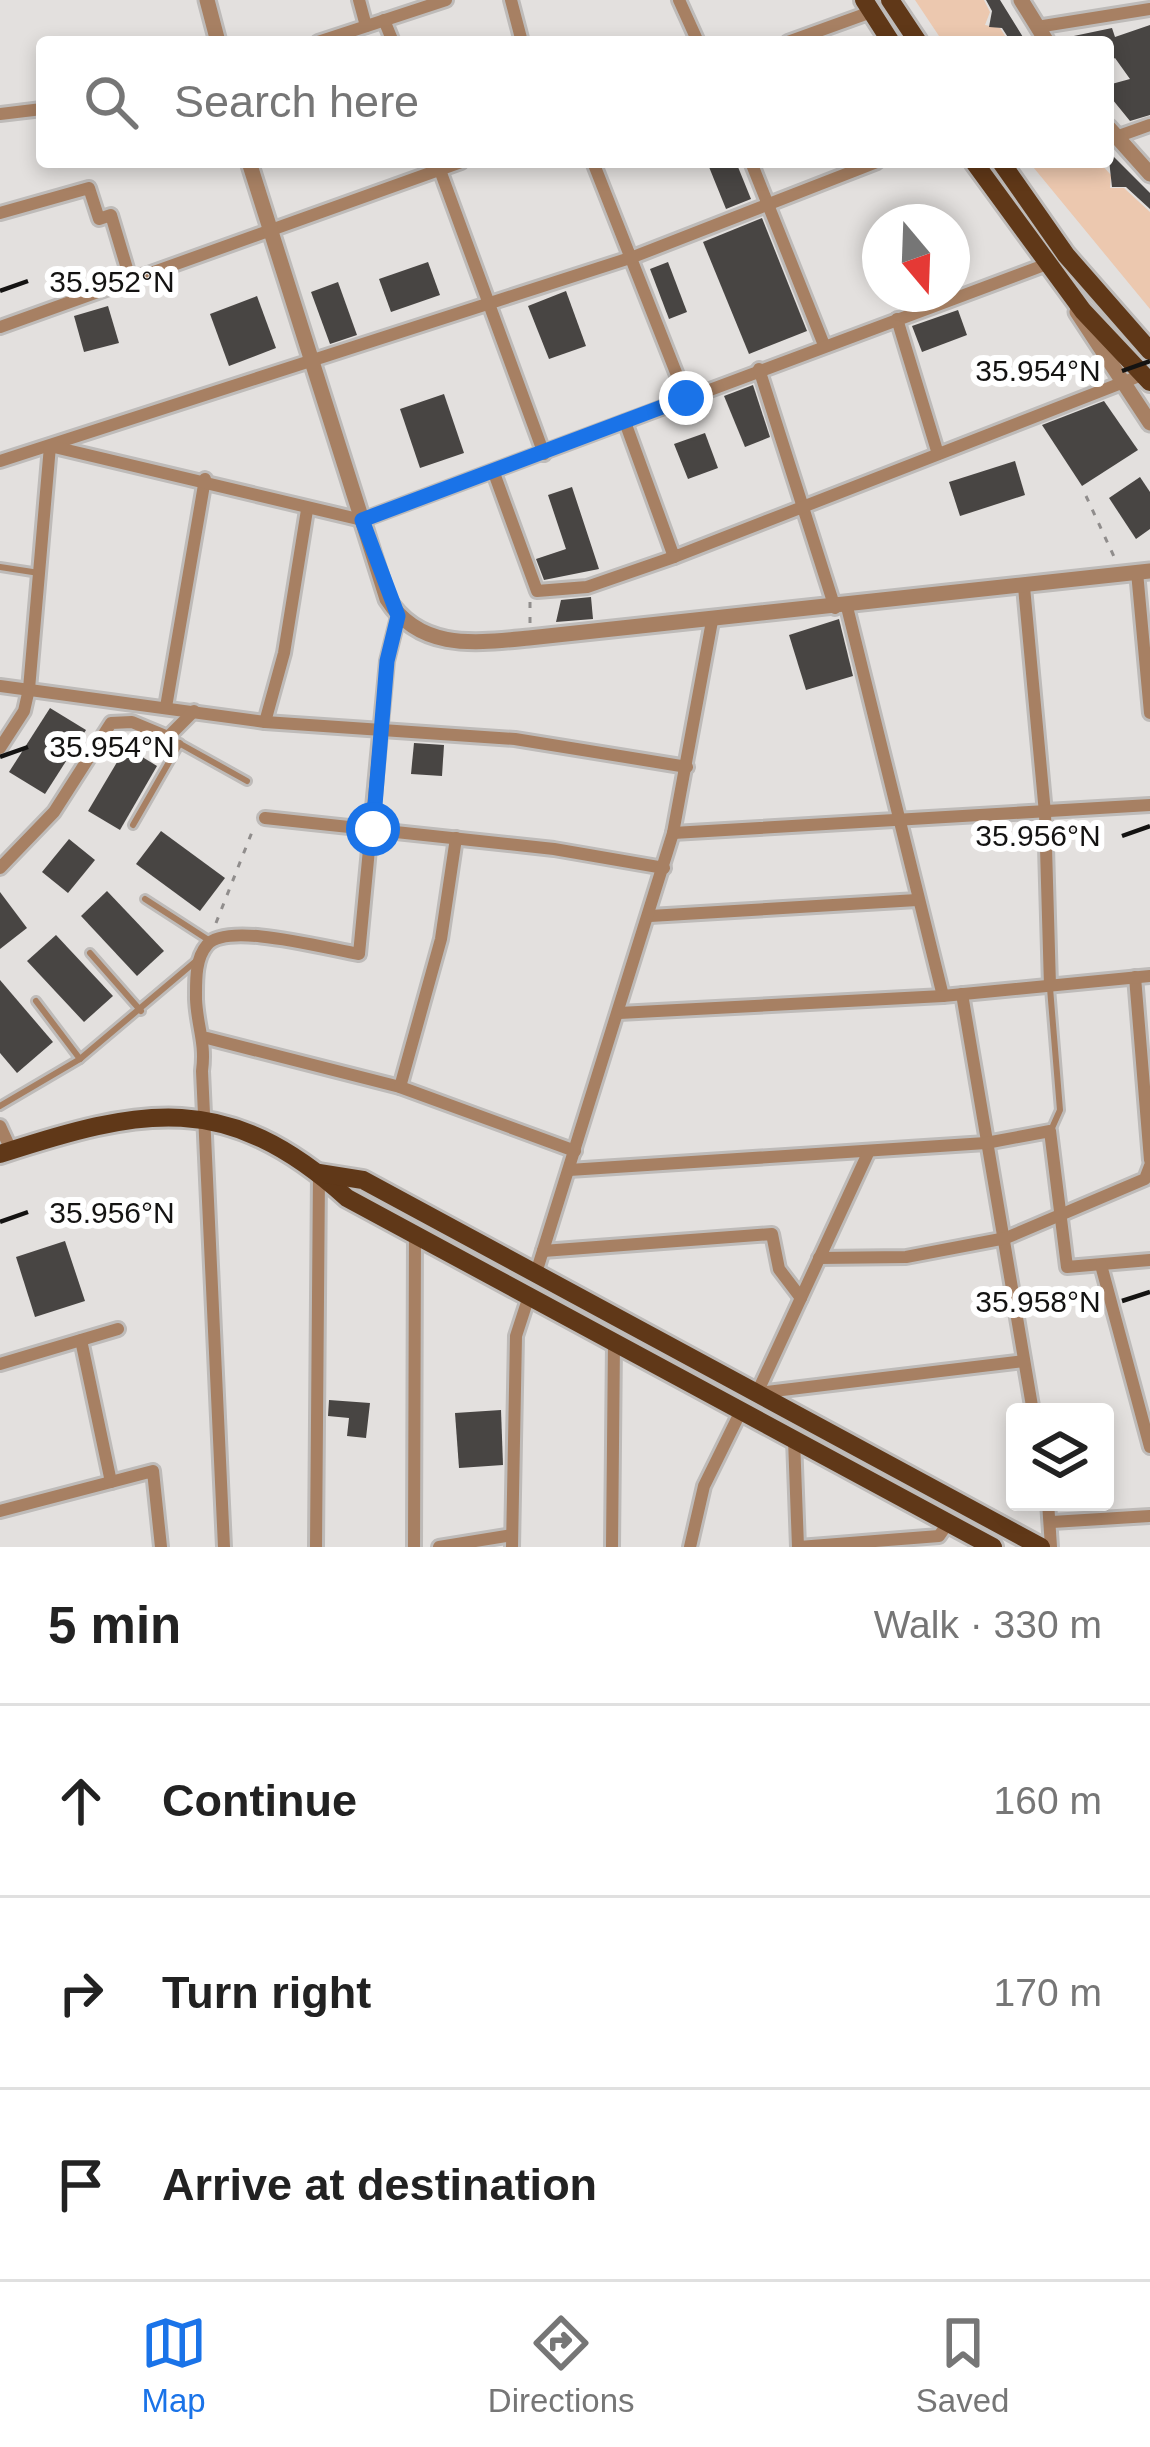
<!DOCTYPE html>
<meta charset="utf-8">
<style>
body{margin:0;font-family:Arial,sans-serif;background:#f6f6f6;color:#222}
.controls{position:absolute;right:36px;bottom:36px;display:grid;overflow:hidden;border-radius:12px;box-shadow:0 6px 18px #0003}
.controls button{width:108px;height:108px;display:grid;place-items:center;padding:0;border:0;border-bottom:3px solid #e0e0e0;background:#fff;color:#222;font:60px sans-serif}
.compass{position:absolute;left:862px;top:204px;width:108px;height:108px;border-radius:50%;background:#fff;box-shadow:0 6px 18px #0003;rotate:161deg}
.stop{position:absolute;width:36px;height:36px;margin:-27px;border:9px solid #1a73e8;border-radius:50%;background:#fff}
.stop.end{background:#1a73e8;border-color:#fff;box-shadow:0 3px 12px #0008}
.list{margin:0;padding:0;list-style:none}
h2{display:flex;justify-content:space-between;align-items:center;height:156px;margin:0;padding:0 48px;font-size:51px}
h2 small{font-size:39px;font-weight:400;color:#767676}
.list li{display:grid;grid-template-columns:78px 1fr auto;gap:36px;align-items:center;box-sizing:border-box;height:192px;padding:0 48px;border-top:3px solid #e0e0e0}
.list b{display:block;font-size:45px;white-space:nowrap}
.list em{font-size:39px;font-style:normal;color:#767676}
.icon{flex:none;width:66px;height:66px;fill:none;stroke:currentColor;stroke-width:2;stroke-linecap:round;stroke-linejoin:round}
.map{position:relative;flex:none;width:1150px;height:1547px;overflow:hidden}
.search{position:absolute;background:#fff;box-shadow:0 6px 18px #0003;left:36px;right:36px;top:36px;height:132px;display:flex;align-items:center;gap:30px;box-sizing:border-box;padding:0 42px;border-radius:12px;color:#767676;font-size:45px}
.sheet{height:732px;background:#fff}
nav{display:flex;justify-content:space-around;align-items:center;box-sizing:border-box;height:168px;border-top:3px solid #e0e0e0;background:#fff;font-size:33px;color:#767676}
nav a{display:grid;justify-items:center;gap:6px}
nav .on{color:#1a73e8}
.map>svg:first-child{display:block}
</style>
<div class="map">
<svg width="1150" height="1547" viewBox="0 0 1150 1547">
<rect width="100%" height="100%" fill="#e3e0de"/>
<!-- green -->
<g fill="#ecc8af">
<polygon points="915,0 984,0 990,12 985,25 1000,28 1009,42 943,42"/>
<polygon points="1029,162 1099,162 1111,175 1110,188 1124,188 1150,212 1150,309"/>
</g>
<!-- building -->
<g fill="#484543">
<polygon points="986,0 1000,0 1026,42 1011,42 1002,28 989,27 992,11"/>
<polygon points="1150,25 1150,115 1130,121 1108,94 1108,85 1130,79 1115,58 1108,62 1108,42 1069,42 1069,37 1112,28 1115,37"/>
<polygon points="1108,151 1150,193 1150,209 1126,187 1112,187"/>
<polygon points="707,162 736,162 751,199 726,209"/>
<polygon points="762,218 807,331 749,354 703,242"/>
<polygon points="428,262 440,295 391,312 379,279"/>
<polygon points="668,262 687,312 669,319 650,269"/>
<polygon points="338,282 357,335 330,344 311,292"/>
<polygon points="566,291 586,346 549,359 528,306"/>
<polygon points="257,296 276,348 229,366 210,314"/>
<polygon points="108,306 119,343 84,352 74,316"/>
<polygon points="958,310 967,335 922,352 912,326"/>
<polygon points="753,385 770,437 745,447 724,396"/>
<polygon points="444,394 464,453 420,468 400,409"/>
<polygon points="1104,401 1138,450 1082,486 1042,425"/>
<polygon points="705,433 718,468 688,479 674,444"/>
<polygon points="1015,461 1025,495 960,516 949,482"/>
<polygon points="1140,477 1150,492 1150,529 1136,539 1109,498"/>
<polygon points="572,487 599,569 544,580 536,559 566,549 548,495"/>
<polygon points="591,597 593,619 556,622 561,600"/>
<polygon points="839,619 853,676 806,690 789,635"/>
<polygon points="50,708 86,730 45,794 9,772"/>
<polygon points="414,743 444,745 442,776 411,774"/>
<polygon points="126,747 157,766 120,830 88,811"/>
<polygon points="161,831 225,878 200,911 136,864"/>
<polygon points="69,839 95,860 68,893 42,872"/>
<polygon points="107,891 164,951 137,976 81,916"/>
<polygon points="0,892 27,928 0,949"/>
<polygon points="56,935 113,996 84,1022 27,961"/>
<polygon points="0,980 53,1042 17,1073 0,1053"/>
<polygon points="65,1241 85,1301 35,1317 16,1257"/>
<polygon points="329,1400 370,1403 366,1438 347,1436 349,1418 328,1416"/>
<polygon points="501,1410 503,1465 459,1468 455,1413"/>
</g>
<g fill="none" stroke-linecap="round" stroke-linejoin="round">
<defs>
<g id="service">
<polyline points="0,567 39,573"/>
<polyline points="168,737 247,781"/>
<polyline points="133,825 180,743"/>
<polyline points="145,899 210,941"/>
<polyline points="90,953 141,1011"/>
<polyline points="1050,988 1060,1110 1052,1128"/>
<polyline points="36,1001 80,1059"/>
<polyline points="0,1106 80,1059 196,961"/>
</g>
<g id="minor">
<polyline points="359,0 366,26"/>
<polyline points="511,0 522,42"/>
<polyline points="679,0 698,42"/>
<polyline points="384,20 393,42"/>
<polyline points="1037,27 1150,9"/>
<polyline points="318,42 446,0"/>
<polyline points="788,42 871,12"/>
<polyline points="0,114 42,109"/>
<polyline points="1116,137 1150,125"/>
<polyline points="437,162 544,454"/>
<polyline points="593,162 686,398"/>
<polyline points="751,162 824,345"/>
<polyline points="0,213 89,188 99,219 111,215 131,282"/>
<polyline points="897,319 938,454"/>
<polyline points="0,327 461,162"/>
<polyline points="759,369 835,608"/>
<polyline points="625,422 674,557 1142,375"/>
<polyline points="0,461 633,257 877,162"/>
<polyline points="494,473 537,591 587,587 674,557"/>
<polyline points="1137,572 1150,713"/>
<polyline points="1024,587 1045,813 1050,986"/>
<polyline points="847,607 943,996"/>
<polyline points="0,686 265,722 515,739 687,767"/>
<polyline points="166,707 205,479"/>
<polyline points="265,722 284,653 307,510"/>
<polyline points="0,748 24,711 29,689 50,446 362,520 1047,264"/>
<polyline points="265,818 554,849 664,868"/>
<polyline points="673,833 1150,805"/>
<polyline points="0,868 54,812 111,723 132,722 168,737 194,711"/>
<polyline points="650,916 917,900"/>
<polyline points="1135,977 1150,1160"/>
<polyline points="962,994 1033,1412"/>
<polyline points="619,1013 943,996 1150,976"/>
<polyline points="207,1038 400,1087 575,1151"/>
<polyline points="400,1087 441,939 456,838"/>
<polyline points="0,1126 11,1150"/>
<polyline points="569,1170 986,1143 1050,1131 1067,1267 1150,1260"/>
<polyline points="543,1251 772,1234 779,1269 801,1298"/>
<polyline points="819,1258 906,1257 1006,1238 1145,1179 1150,1166"/>
<polyline points="1101,1265 1150,1447"/>
<polyline points="536,1273 673,833 712,621"/>
<polyline points="81,1340 111,1482"/>
<polyline points="0,1364 118,1329"/>
<polyline points="757,1393 869,1151"/>
<polyline points="758,1393 1024,1361"/>
<polyline points="794,1439 798,1547"/>
<polyline points="1048,1502 1051,1547"/>
<polyline points="0,1511 153,1471 161,1547"/>
<polyline points="1052,1522 1150,1516"/>
<path d="M 224,1547 L 202,1071 C 206,1043 197,1026 196,999 C 196,981 195,959 207,945 C 227,921 328,949 359,954 L 387,661 L 398,617"/>
<polyline points="316,1547 319,1173"/>
<polyline points="414,1547 415,1235"/>
<polyline points="439,1547 512,1535"/>
<polyline points="512,1547 516,1336 529,1296"/>
<polyline points="612,1547 614,1342"/>
<polyline points="690,1547 704,1486 741,1411"/>
<polyline points="799,1547 939,1536 948,1523"/>
</g>
<g id="tertiary">
<polyline points="207,0 218,42"/>
<polyline points="1021,0 1047,42"/>
<polyline points="1108,127 1150,174"/>
<path d="M 249,162 L 387,599 C 420,651 475,643 529,638 L 1150,571"/>
<polyline points="1077,312 1150,423"/>
</g>
<g id="primary">
<polyline points="864,0 891,42"/>
<polyline points="890,0 918,42"/>
<polyline points="974,162 1083,311 1150,382"/>
<polyline points="1001,162 1066,255 1150,351"/>
<path d="M 0,1154 C 142,1108 226,1089 347,1198 L 993,1547"/>
<polyline points="319,1173 363,1180 1041,1547"/>
</g>
</defs>
<!-- service casing -->
<use href="#service" stroke="#bebbb9" stroke-width="12"/>
<!-- minor casing -->
<use href="#minor" stroke="#bebbb9" stroke-width="18"/>
<!-- tertiary casing -->
<use href="#tertiary" stroke="#bebbb9" stroke-width="21"/>
<!-- primary casing -->
<use href="#primary" stroke="#bebbb9" stroke-width="24"/>
<!-- path -->
<g stroke="#908d8c" stroke-width="3" stroke-dasharray="6 9" stroke-linecap="butt">
<polyline points="1086,496 1116,561"/>
<polyline points="530,623 530,602"/>
<polyline points="216,923 254,827"/>
</g>
<!-- service -->
<use href="#service" stroke="#a78063" stroke-width="6"/>
<!-- minor -->
<use href="#minor" stroke="#a78063" stroke-width="12"/>
<!-- tertiary -->
<use href="#tertiary" stroke="#a78063" stroke-width="15"/>
<!-- primary -->
<use href="#primary" stroke="#603818" stroke-width="18"/>
</g>
<g fill="none" stroke-linecap="round" stroke-linejoin="round">
<!-- route -->
<polyline stroke="#1a73e8" stroke-width="15" points="373,829 387,661 398,616 362,520 686,398"/>
</g>
<!-- ticks -->
<path fill="none" stroke="#141312" stroke-width="4.5" d="M 0,291 L 28,281M 1122,371 L 1150,361M 0,757 L 28,747M 1122,836 L 1150,826M 0,1222 L 28,1212M 1122,1301 L 1150,1292"/>
<g font-size="30" text-anchor="middle" fill="#141312" stroke="#fff" stroke-width="12" stroke-linejoin="round" paint-order="stroke">
<text x="112" y="292">35.952°N</text>
<text x="1038" y="381">35.954°N</text>
<text x="112" y="757">35.954°N</text>
<text x="1038" y="846">35.956°N</text>
<text x="112" y="1223">35.956°N</text>
<text x="1038" y="1312">35.958°N</text>
</g>
</svg>
<div class="controls">
<button><svg class="icon" aria-label="layers" viewBox="0 0 24 24"><path d="M12 4l9 5-9 5-9-5zM3 14l9 5 9-5"/></svg></button>
</div>
<svg class="compass" viewBox="-18 -18 36 36"><path d="M0-13l5 13h-10z" fill="#e53935"/><path d="M0 13l5-13h-10z" fill="#767676"/></svg>
<div class="stop" style="left:373px;top:829px"></div>
<div class="stop end" style="left:686px;top:398px"></div>
<div class="search"><svg class="icon" aria-label="search" viewBox="0 0 24 24"><circle cx="10" cy="10" r="6"/><path d="M15 15l6 6"/></svg>Search here</div>
</div>
<section class="sheet">
<h2>5 min<small>Walk · 330 m</small></h2>
<ul class="list">
<li><svg class="icon" aria-label="ahead" viewBox="0 0 24 24"><path d="M12 20V5M6 11l6-6 6 6"/></svg><div><b>Continue</b></div><em>160 m</em></li>
<li><svg class="icon" aria-label="right" viewBox="0 0 24 24"><path d="M7 20v-9h11M14 6l5 5-5 5"/></svg><div><b>Turn right</b></div><em>170 m</em></li>
<li><svg class="icon" aria-label="arrive" viewBox="0 0 24 24"><path d="M6 21V4h12l-3 4 3 4H6"/></svg><div><b>Arrive at destination</b></div></li>
</ul>
</section>
<nav>
<a class="on"><svg class="icon" aria-label="map" viewBox="0 0 24 24"><path d="M3 6l6-2 6 2 6-2v14l-6 2-6-2-6 2zM9 4v14M15 6v14"/></svg>Map</a>
<a><svg class="icon" aria-label="directions" viewBox="0 0 24 24"><path d="M12 3l9 9-9 9-9-9zM9 14v-3h6M13 9l2 2-2 2"/></svg>Directions</a>
<a><svg class="icon" aria-label="saved" viewBox="0 0 24 24"><path d="M7 4h10v16l-5-4-5 4z"/></svg>Saved</a>
</nav>
